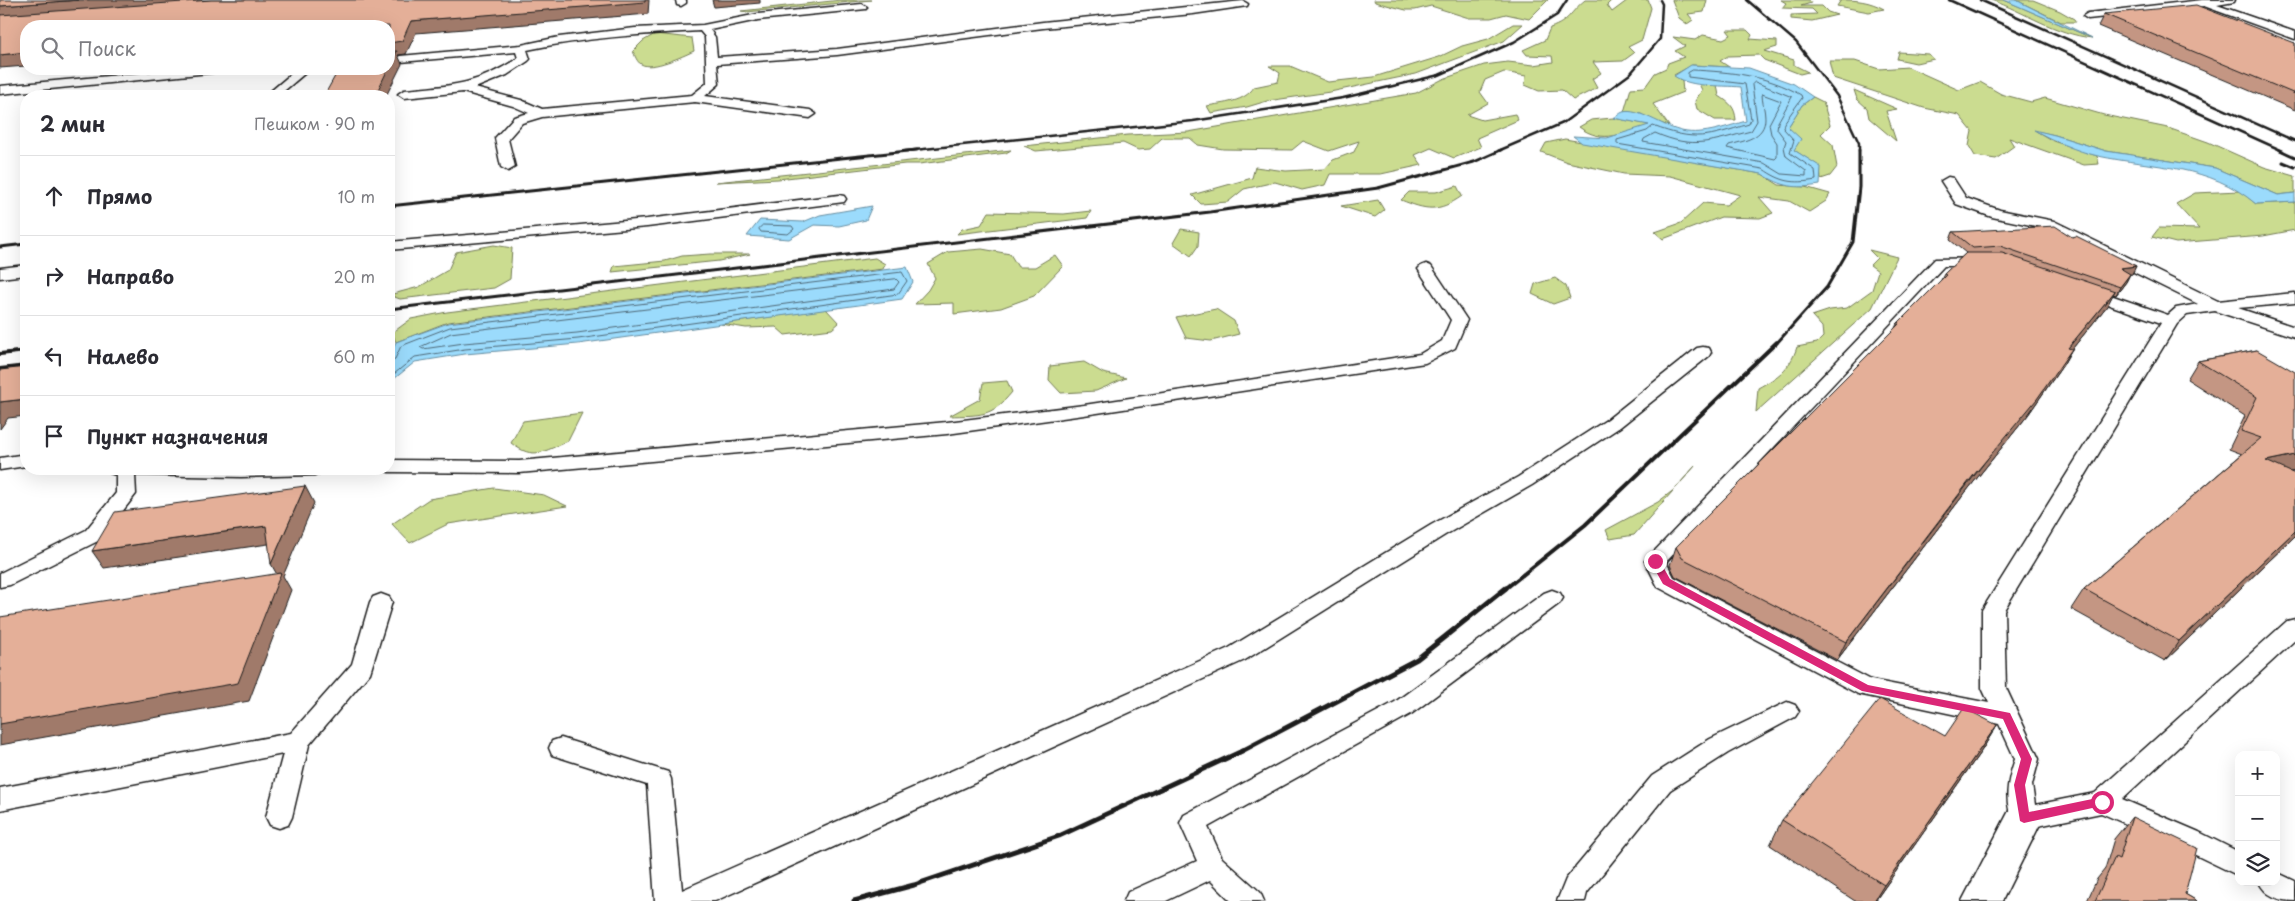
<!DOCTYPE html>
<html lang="ru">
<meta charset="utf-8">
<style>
body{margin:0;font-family:"Playpen Sans",sans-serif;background:#f2f2f3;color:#2b2b33}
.controls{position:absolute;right:15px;bottom:15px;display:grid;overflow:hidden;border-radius:10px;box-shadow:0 5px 20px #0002}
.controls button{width:45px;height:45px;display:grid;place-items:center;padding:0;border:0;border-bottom:1px solid #e1e1e2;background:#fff;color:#2b2b33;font:25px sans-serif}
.stop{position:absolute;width:15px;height:15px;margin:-11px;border:4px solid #db2777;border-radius:50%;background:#fff}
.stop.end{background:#db2777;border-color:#fff;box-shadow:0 1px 5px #0008}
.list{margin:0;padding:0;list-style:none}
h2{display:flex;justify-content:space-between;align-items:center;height:65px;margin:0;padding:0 20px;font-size:21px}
h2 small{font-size:16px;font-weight:400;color:#7c7c81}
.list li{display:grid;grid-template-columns:32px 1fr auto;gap:15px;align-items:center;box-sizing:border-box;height:80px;padding:0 20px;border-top:1px solid #e1e1e2}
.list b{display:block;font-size:19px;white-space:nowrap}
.list em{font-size:16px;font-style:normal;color:#7c7c81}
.icon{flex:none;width:28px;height:28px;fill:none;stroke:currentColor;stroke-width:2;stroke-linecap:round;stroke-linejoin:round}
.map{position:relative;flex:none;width:2295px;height:901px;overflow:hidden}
.search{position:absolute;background:#fff;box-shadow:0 5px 20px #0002;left:20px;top:20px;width:375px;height:55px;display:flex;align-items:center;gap:12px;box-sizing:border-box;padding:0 18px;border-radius:20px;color:#7c7c81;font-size:19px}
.panel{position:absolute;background:#fff;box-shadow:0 5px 20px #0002;left:20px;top:90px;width:375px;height:385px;border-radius:20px}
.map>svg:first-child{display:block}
</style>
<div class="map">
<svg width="2295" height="901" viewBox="0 0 2295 901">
<rect width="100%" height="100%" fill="#fff"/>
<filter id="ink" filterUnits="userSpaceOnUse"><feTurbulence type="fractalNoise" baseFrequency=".02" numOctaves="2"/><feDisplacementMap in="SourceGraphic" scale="10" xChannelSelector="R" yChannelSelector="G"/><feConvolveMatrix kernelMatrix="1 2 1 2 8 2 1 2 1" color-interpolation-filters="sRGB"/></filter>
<g filter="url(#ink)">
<!-- green -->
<g fill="#cbdc90" stroke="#747c56">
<polygon points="841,0 871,0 747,12 741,11"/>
<polygon points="1374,0 1548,0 1529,19 1506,14 1491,18 1469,18 1431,6 1415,10 1406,10 1375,2"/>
<path d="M 1585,0 L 1612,0 L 1607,5 L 1612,12 L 1628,0 L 1648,0 L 1651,8 L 1642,40 L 1628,47 L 1634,53 L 1623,61 L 1593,62 L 1601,73 L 1592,79 L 1597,88 L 1573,100 L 1562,90 L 1539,91 L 1525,85 L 1526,76 L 1504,72 L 1485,80 L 1480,92 L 1488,103 L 1467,115 L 1482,120 L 1515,114 L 1518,120 L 1477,138 L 1481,147 L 1454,158 L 1431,148 L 1415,155 L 1422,165 L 1381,174 L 1330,174 L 1325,185 L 1302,190 L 1275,182 L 1244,189 L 1228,202 L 1201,204 L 1192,195 L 1252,178 L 1255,167 L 1286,171 L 1325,169 L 1333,160 L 1354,152 L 1359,141 L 1329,151 L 1303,141 L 1292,150 L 1223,149 L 1198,145 L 1190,138 L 1162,138 L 1150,149 L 1138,150 L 1123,143 L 1036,151 L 1024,146 L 1128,135 L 1188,132 L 1416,93 L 1443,79 L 1484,65 L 1508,62 L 1534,65 L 1553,62 L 1552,56 L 1527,55 L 1523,50 L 1545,40 L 1550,28 C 1570,21 1569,13 1585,0 Z"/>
<polygon points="1672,0 1707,0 1704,12 1688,14 1693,20 1687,24 1679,18"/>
<polygon points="1781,0 1809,0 1811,3 1801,6 1822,6 1828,12 1837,15 1812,21 1791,19 1791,15 1817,14 1812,9 1782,8 1786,3"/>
<path d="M 1841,0 C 1857,0 1869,1 1884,9 L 1869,12 L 1837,6 Z"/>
<path d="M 1991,0 L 2004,0 L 2092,38 C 2055,34 2025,12 1991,0 Z"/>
<polygon points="2016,0 2033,0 2060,11 2074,19 2076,22 2061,22"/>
<path d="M 1513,24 L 1523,24 L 1504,41 L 1416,74 L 1330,92 L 1267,101 L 1247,107 L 1211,113 L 1207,106 C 1223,103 1245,102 1254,87 L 1278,82 L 1280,73 L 1269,66 L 1290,66 L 1328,82 L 1374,77 L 1439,57 L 1462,46 L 1488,39 Z"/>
<polygon points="1727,30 1747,30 1752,35 1750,39 1777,41 1777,47 1764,51 1794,60 1794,65 1808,72 1800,74 1764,60 1759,55 1728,56 1720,61 1729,67 1692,65 1674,75 1682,81 1683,92 1653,104 1669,126 1651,120 1641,114 1624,112 1631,88 1645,87 1655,73 1666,68 1668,63 1684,57 1675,51 1685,46 1673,37 1695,40 1703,35 1723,39 1731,35"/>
<path d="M 655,34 L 692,38 L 694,51 C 683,56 652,71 641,64 C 637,62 635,56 633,51 L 643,41 Z"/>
<polygon points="1899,52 1928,54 1934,59 1916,63 1897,59"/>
<polygon points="1829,61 1855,61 1879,69 1908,67 1959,90 1980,82 2001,94 2031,102 2045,98 2104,115 2168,128 2208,142 2264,167 2295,176 2295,193 2278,195 2215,168 2106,151 2055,135 2036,131 2053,141 2097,156 2099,164 2084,165 2009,138 2014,146 1996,159 1975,156 1969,146 1972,131 1959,115 1924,108 1833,78"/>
<path d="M 1699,84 L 1717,85 L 1719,96 C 1730,103 1735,107 1736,120 L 1715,120 L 1697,109 L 1695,101 L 1702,90 Z"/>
<polygon points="1854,90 1897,109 1886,111 1896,141 1869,118 1867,108 1857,99"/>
<polygon points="1813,97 1823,102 1830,125 1821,134 1833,145 1837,167 1830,176 1821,179 1820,167 1794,150 1788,127 1802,105"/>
<path d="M 1613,118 L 1651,125 C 1624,133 1603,145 1579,127 L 1591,120 Z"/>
<polygon points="1565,139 1762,174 1779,185 1805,187 1830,194 1826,201 1809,212 1789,201 1759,197 1773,213 1760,218 1721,217 1663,239 1655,232 1681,223 1703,203 1726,205 1740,195 1670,176 1624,174 1567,162 1541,152 1546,143"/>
<polygon points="1011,150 1006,153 919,164 905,164 778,179 716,182"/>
<path d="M 1457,186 L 1462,196 C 1438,213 1426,210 1401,200 L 1409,192 L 1436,192 Z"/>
<polygon points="2240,191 2256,204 2295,202 2295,230 2263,236 2176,243 2152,237 2159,228 2199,229 2176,204 2195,193"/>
<polygon points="1378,200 1384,210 1375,217 1341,206"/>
<polygon points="1091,211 1087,218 957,234 962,229 981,225 989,212 1064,214"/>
<polygon points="1181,229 1199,232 1198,246 1191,256 1173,243"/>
<polygon points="494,245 512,248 510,279 494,288 400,299 389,295 419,287 448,270 456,252"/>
<polygon points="982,249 1010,254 1018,267 1035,267 1055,255 1063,266 1034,296 1001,308 954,314 954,303 915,304 928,290 935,278 928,264 948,252"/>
<path d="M 1869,250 L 1897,257 L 1872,308 L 1756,412 L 1758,388 C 1778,377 1790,369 1797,347 L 1817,343 L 1823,337 L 1822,327 L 1812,316 L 1830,310 L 1847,308 L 1872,290 L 1878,271 L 1870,265 L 1877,258 Z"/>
<polygon points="710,254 750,254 719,261 612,272 614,266 665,261 682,256"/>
<polygon points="875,258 885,264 883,269 448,322 396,342 392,333 411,319 447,312"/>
<polygon points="1555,278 1566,286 1570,298 1553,304 1532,294 1535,284"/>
<polygon points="826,309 839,323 832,329 785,335 776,327 746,328 721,324"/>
<polygon points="1216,309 1234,321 1239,334 1211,341 1186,338 1176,317"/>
<polygon points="1084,362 1103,373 1126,378 1096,391 1061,393 1049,380 1050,366"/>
<path d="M 1007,381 L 1012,392 C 991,418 980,415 949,416 L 980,399 L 983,383 Z"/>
<path d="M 582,413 L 568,441 C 544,451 534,461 511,443 L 523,421 Z"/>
<polygon points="1695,466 1634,535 1610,539 1606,530 1658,502 1675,489"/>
<polygon points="494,488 544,495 567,506 448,524 410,543 392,524 429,499"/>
</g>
<!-- water -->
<g fill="#9bdbfc" stroke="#688fa2">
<polygon points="2004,0 2016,0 2092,38"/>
<path d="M 1691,65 L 1749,68 L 1794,84 L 1813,97 L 1802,105 L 1788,127 L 1801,139 L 1794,150 L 1821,167 L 1820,185 C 1795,189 1783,187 1762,174 L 1582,143 L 1573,136 L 1607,138 L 1649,125 L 1613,118 C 1616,117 1620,113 1623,112 C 1638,108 1663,126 1678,130 C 1699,137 1725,127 1746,121 L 1741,87 C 1719,85 1692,88 1674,76 Z"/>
<path d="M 2034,130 L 2055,135 L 2106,151 L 2215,168 L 2278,195 L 2295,193 L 2295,202 L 2256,204 C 2209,164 2154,168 2098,156 C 2076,151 2054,141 2034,130 Z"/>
<polygon points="872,206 866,220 839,226 814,225 789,239 747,236 760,220 803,222 820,215"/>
<polygon points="907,267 913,282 902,299 578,344 465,354 415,362 389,383 389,357 396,342 448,323"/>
</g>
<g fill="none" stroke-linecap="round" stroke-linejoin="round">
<!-- shore -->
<g stroke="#4f6876" stroke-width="1">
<path d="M 1693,70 C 1731,72 1767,75 1801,95 L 1802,98 L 1784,123 L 1783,128 L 1794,140 L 1790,153 L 1815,170 L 1816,180 C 1793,184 1782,182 1763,169 L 1617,144 L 1617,140 L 1647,131 L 1653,126 C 1696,142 1707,137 1749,124 L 1751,119 L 1745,84 L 1688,77 L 1688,73 Z"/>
<path d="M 1755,82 L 1792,97 L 1778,122 L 1777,129 L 1786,141 L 1784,147 L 1786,156 L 1806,171 L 1806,176 L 1782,174 L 1764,163 L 1643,142 L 1644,139 L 1655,133 C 1694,150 1712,141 1751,131 L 1757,121 L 1752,85 Z"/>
<path d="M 1762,94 L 1781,101 L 1769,124 L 1771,134 L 1777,143 L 1777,157 L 1775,159 L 1727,148 L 1729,145 C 1744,141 1765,138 1765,118 C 1765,110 1762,102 1762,94 Z"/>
<polygon points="763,225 792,226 794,229 788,234 761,232 759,229"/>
<polygon points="896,279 899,282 894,289 577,333 464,343 423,349 420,347 451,333"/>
<polyline points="389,361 395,359 401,346 450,327 902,272 907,281 898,294 578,339 465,349 415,357 389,378"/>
</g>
<defs>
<g id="lane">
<polygon points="676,0 686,0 686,3 681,6 677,5"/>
<polygon points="2202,0 2235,0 2234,2 2217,5 2295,32 2295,39 2204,6 2088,19 2083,16 2088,13"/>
<path d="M 1243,1 L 1248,4 L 1247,6 L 1193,14 L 1043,28 L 837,55 L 717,64 L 719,84 L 705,96 L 810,110 L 816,114 L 810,118 L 695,102 L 542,117 L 522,123 L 508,139 L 515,167 L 508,171 L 501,167 L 495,138 L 514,117 L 529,113 L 513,106 L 463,92 L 404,98 L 398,94 L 404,90 C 451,86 478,85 518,58 L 516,52 L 389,63 L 389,57 L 521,45 L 559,37 L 635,28 L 703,25 L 758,14 L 862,4 L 867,7 L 866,9 L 758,20 L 710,30 L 715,37 L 717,57 L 837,49 L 1043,22 ZM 700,31 L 705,37 L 707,83 L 692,95 L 542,109 L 521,100 L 475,88 L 507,75 L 528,61 L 530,59 L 527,50 C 584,38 642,34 700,31 Z"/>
<polygon points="185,69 225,69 219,72 0,94 0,86"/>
<polygon points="297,69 310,69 278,96 265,96"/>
<path d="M 1948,177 L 1953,178 L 1966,198 L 2000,210 L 2054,221 L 2218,301 L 2295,293 L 2295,303 L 2238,308 L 2295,327 L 2295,337 L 2215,311 L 2187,315 L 2177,324 L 2004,610 L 2006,688 L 2039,759 L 2032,785 L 2035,805 L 2095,793 L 2287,621 L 2295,619 L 2295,640 L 2122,799 L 2199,832 L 2239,852 L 2239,876 L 2181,848 L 2101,813 L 2024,829 L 2015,826 C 2003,802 2007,782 2015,759 L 1999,724 L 1858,694 L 1658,587 L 1645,561 L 1935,259 L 1987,258 L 1990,261 L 1987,264 L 1982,266 L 1944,266 L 1666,562 L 1674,577 L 1871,680 L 1989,703 L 1982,688 L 1982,610 L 2161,323 L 2081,295 L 2079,292 L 2081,289 L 2093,289 L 2168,315 L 2176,308 L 2198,304 L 2045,228 L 1992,217 L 1956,204 L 1941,181 Z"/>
<polygon points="839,195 844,196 846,199 844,202 647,227 389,250 389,242 647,219"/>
<polygon points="1426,264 1431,266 1467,320 1455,348 1425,363 1084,415 947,434 519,473 389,472 381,469 389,469 389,460 519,461 947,422 1084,405 1420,354 1442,341 1451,320 1418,269 1421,266"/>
<polygon points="26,265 26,275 0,278 0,268"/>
<polygon points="1703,347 1709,348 1711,352 1709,356 1620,427 1532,485 1445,535 1245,660 715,901 655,901 647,785 552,755 549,748 552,741 561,738 668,772 671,779 682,890 1229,648 1431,525 1518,477 1608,419 1697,348"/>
<polygon points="26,454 26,466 0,470 0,458"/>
<polygon points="108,469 324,469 321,473 314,475 241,477 135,475 136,494 100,540 10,585 0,587 0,573 86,530 116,493 116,475 110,473"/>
<polygon points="1552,590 1560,593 1563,598 1560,603 1411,714 1208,827 1222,858 1260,892 1264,901 1231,901 1210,880 1166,901 1124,901 1128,892 1197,861 1180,823 1184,815 1395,702 1544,593"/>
<polygon points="381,594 389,597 392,602 370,673 309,745 292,817 288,825 279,828 270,825 266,817 283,754 0,810 0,788 291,733 352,664 370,602 373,597"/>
<polygon points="1787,702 1795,705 1799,711 1795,717 1728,753 1670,790 1587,893 1585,901 1557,901 1566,879 1652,776 1710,739"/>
<path d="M 2276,872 L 2295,881 L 2295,901 C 2280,901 2265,896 2259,882 L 2276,882 Z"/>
</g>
<polygon id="street" points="2024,802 2037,807 2043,818 2002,901 1962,901 2011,807"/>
</defs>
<!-- lane casing -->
<use href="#lane" stroke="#1c1c1c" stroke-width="3"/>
<!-- street casing -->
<use href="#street" stroke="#1c1c1c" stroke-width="3"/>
<!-- lane -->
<use href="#lane" fill="#fff" fill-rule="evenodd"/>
<!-- street -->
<use href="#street" fill="#fff" fill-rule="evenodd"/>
<!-- rail-far3 -->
<g stroke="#1c1c1c" stroke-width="2.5">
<polyline points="1747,0 1796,42 1837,96 1859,143 1859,151"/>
<polyline points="1949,0 2283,151"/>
<polyline points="1980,0 2295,141"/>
<polyline points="905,151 1193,121 1343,98 1439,75 1514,42 1557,15 1567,0"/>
<polyline points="1498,151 1563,123 1630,74 1660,39 1662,4 1660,0"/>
</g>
<!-- rail-far2 -->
<g stroke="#1c1c1c" stroke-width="3">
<polyline points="2280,150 2295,157"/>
<polyline points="2283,162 2295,167"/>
<polyline points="389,206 917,150"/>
<polyline points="0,247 26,244"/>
<polyline points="389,309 1210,212 1378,188 1474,162 1501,150"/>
<polyline points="1776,344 1827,287 1853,242 1859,187 1859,150"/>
</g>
<!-- rail-far1 -->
<g stroke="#1c1c1c" stroke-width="4">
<polyline points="0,354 26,351"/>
<polyline points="0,369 26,366"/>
<polyline points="1505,589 1585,525 1777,342"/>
</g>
<!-- rail -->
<polyline stroke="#1c1c1c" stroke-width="5" points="854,901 914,885 1059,836 1240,752 1417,659 1506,588"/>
</g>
<!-- wall -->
<g fill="#c49683" stroke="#1c1c1c">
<polygon points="2104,14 2295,43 2295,110 2098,26"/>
<polygon points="1953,232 2072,237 2136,266 2132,274 2130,274 2126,282 2116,295 2113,294 2107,306 2072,349 2063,365 2028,415 1965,493 1837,660 1675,576 1670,565 1676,547 1895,328 1897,324 1941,280 1944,274 1966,253 1950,240"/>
<polygon points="2257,350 2290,472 2295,474 2295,536 2165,661 2071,609 2084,589 2242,454 2229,449 2245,416 2187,379 2198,361"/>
<polygon points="1997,725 1982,750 1875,901 1855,901 1770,845 1782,820 1945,736"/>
<polygon points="2132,817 2185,894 2197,901 2087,901 2097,879 2105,869 2114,839"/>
</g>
<!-- shaded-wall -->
<g fill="#a07a6a" stroke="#1c1c1c">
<polygon points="79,0 246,0 0,18 0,6"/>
<polygon points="645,0 649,0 648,14 416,33 406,54 398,55 402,64 386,96 375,96 389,56 389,43 411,21"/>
<polygon points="712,0 760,0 760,3 714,7"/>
<polygon points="26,52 26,66 0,68 0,55"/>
<polygon points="2136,266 2132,274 2116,276 2120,268"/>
<polygon points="2130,274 2126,282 2116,295 2120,287"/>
<polygon points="2115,291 2107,306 2060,364 2068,348"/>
<polygon points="2072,349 2063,365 2028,415 1965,493 1837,660 1846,642"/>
<polygon points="26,399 26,416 8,418 0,429 0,402"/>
<polygon points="2295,455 2295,471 2253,480 2266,461"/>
<polygon points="305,486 314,503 283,576 291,590 249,701 0,745 0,724 279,578 271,564"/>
<polygon points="266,526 275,543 104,568 92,551"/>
<polygon points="2295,531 2295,536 2165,661 2179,641"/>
<polygon points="1997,725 1982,750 1875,901 1874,901 1884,885"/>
</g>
<!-- building -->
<g fill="#e4af98" stroke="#1c1c1c">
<polygon points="0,0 79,0 0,6"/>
<polygon points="211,0 645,0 645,2 411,21 402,41 389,43 389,26 362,26 363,25 348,26 26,26 26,52 0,55 0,15"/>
<polygon points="2196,5 2295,43 2295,94 2104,14"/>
<polygon points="397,51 389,68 389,52"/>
<polygon points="339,69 388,69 375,96 324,96"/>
<polygon points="2055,226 2072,237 2076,236 2136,266 2120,268 2130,274 2120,287 2000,246 1973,248 1953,232"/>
<polygon points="1966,253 2002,253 2115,291 2068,348 2072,349 2037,399 1973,476 1846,642 1682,558 1676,547 1899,324 1897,324 1946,275 1944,274"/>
<polygon points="2257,350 2295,372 2295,455 2266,461 2295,474 2295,531 2179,641 2084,589 2261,438 2241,431 2257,397 2198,361"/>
<polygon points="26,367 26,399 0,402 0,370"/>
<polygon points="305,486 271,564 266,526 92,551 115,512"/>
<polygon points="281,573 238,683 0,724 0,617"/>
<polygon points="1880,699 1945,736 1964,708 1997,725 1884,885 1782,820"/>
<polygon points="2132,817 2197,848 2185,894 2197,901 2095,901 2115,857 2119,859"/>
</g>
</g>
<!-- route -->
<polygon fill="#db2777" points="1652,558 1658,558 1670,579 1868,685 2010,713 2032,759 2025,785 2029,812 2102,797 2106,798 2107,802 2106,805 2024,823 2020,821 2014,785 2021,759 2003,719 1862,691 1663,584 1650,561"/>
</svg>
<div class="controls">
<button>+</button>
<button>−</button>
<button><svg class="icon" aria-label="layers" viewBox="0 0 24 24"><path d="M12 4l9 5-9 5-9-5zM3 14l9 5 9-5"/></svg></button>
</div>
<div class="stop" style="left:2102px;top:802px"></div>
<div class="stop end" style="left:1655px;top:561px"></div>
<div class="search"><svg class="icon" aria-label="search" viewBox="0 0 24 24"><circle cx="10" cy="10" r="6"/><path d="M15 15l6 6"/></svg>Поиск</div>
<section class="panel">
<h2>2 мин<small>Пешком · 90 m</small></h2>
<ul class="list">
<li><svg class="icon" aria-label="ahead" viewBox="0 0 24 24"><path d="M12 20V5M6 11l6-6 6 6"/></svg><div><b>Прямо</b></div><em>10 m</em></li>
<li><svg class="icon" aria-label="right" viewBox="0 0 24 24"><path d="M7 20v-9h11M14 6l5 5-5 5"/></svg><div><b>Направо</b></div><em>20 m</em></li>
<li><svg class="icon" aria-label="left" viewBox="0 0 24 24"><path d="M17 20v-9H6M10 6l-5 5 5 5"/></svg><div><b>Налево</b></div><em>60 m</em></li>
<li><svg class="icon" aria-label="arrive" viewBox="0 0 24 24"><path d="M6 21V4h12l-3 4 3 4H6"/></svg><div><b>Пункт назначения</b></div></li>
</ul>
</section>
</div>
